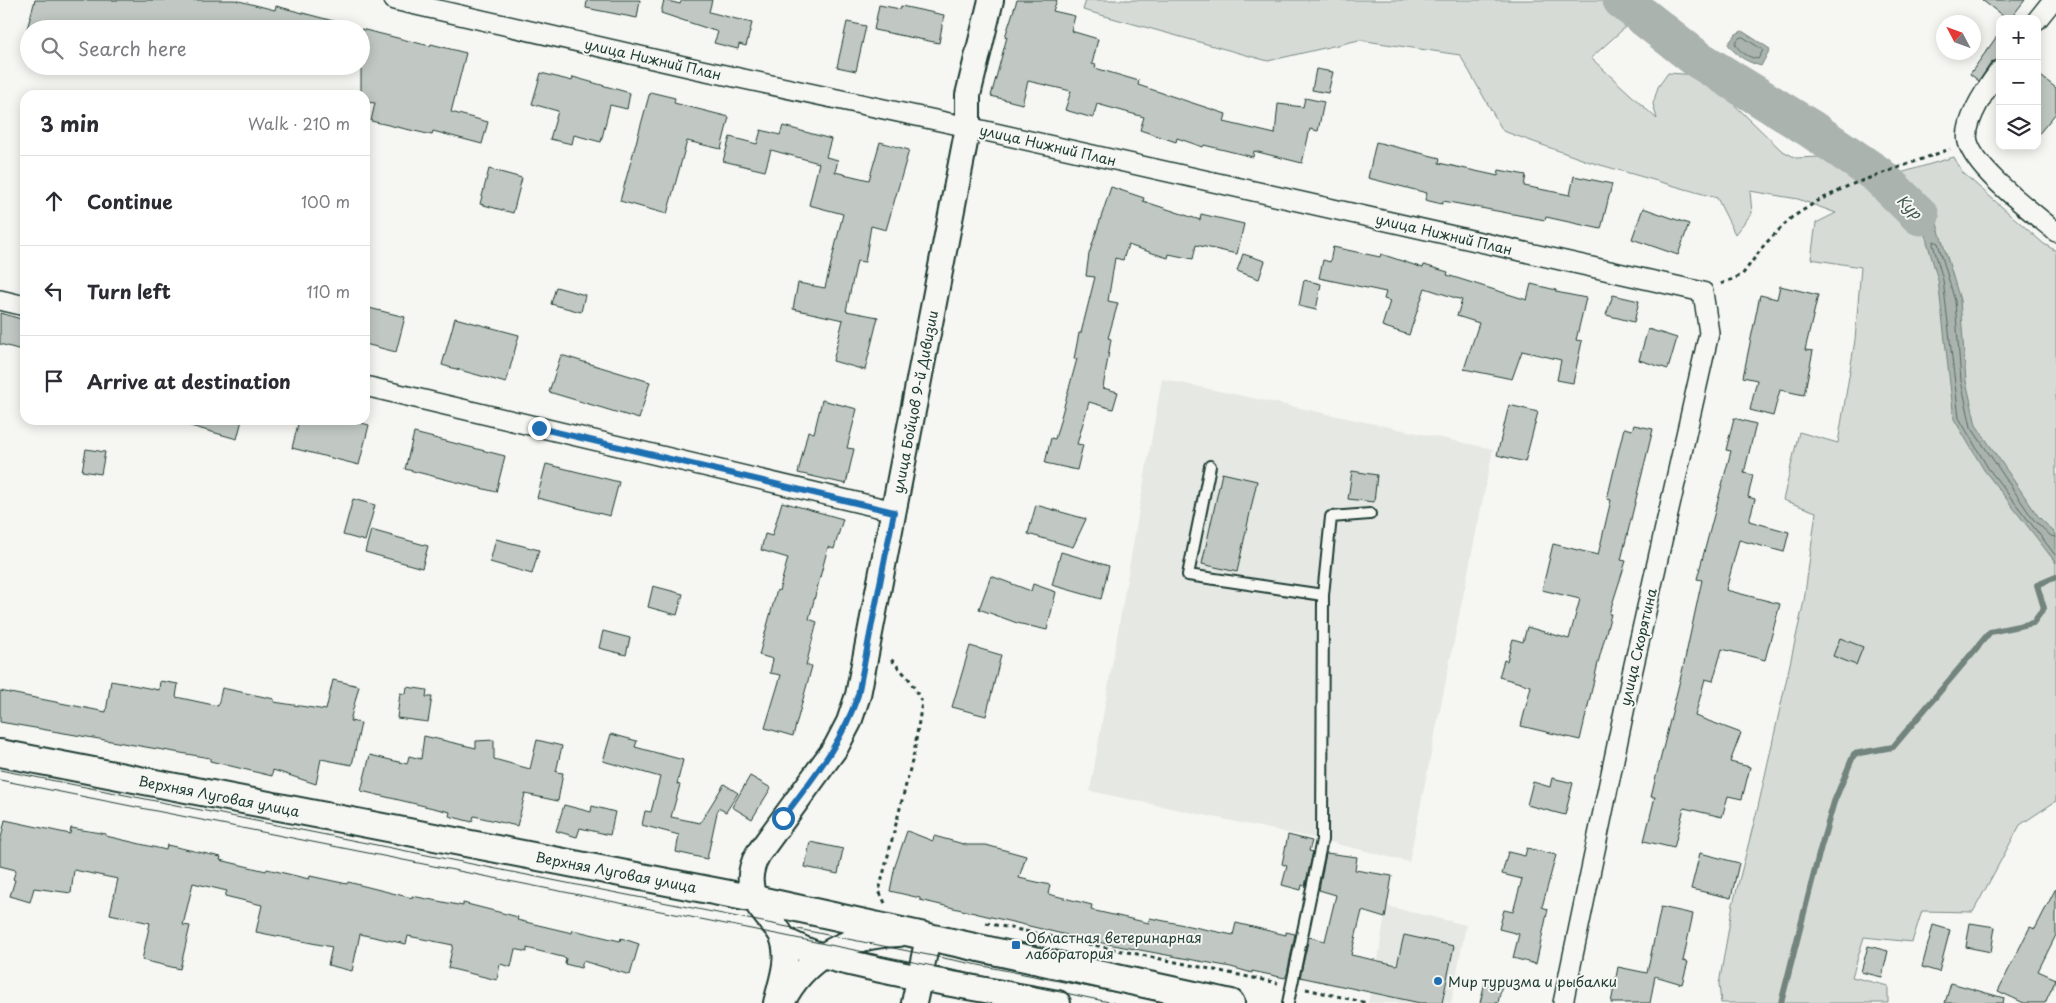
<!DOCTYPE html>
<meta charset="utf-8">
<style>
body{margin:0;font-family:"Playpen Sans",sans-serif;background:#f2f2f3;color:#2b2b33}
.controls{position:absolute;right:15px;top:15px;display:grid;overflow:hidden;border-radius:10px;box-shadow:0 2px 12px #0003}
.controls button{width:45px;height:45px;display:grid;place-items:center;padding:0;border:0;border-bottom:1px solid #e1e1e2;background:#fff;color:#2b2b33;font:25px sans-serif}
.compass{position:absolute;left:1936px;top:15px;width:45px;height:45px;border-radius:50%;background:#fff;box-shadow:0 2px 12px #0003;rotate:311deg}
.stop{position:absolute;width:15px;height:15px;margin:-11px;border:4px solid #1f6fb2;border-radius:50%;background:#fff}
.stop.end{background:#1f6fb2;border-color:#fff;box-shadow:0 1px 5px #0008}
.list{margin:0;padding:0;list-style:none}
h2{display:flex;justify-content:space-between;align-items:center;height:65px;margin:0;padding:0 20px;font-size:21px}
h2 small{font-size:16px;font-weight:400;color:#7c7c81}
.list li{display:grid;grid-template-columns:32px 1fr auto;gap:15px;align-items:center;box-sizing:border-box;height:90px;padding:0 20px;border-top:1px solid #e1e1e2}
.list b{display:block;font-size:19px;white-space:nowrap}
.list em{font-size:16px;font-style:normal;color:#7c7c81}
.icon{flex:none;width:28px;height:28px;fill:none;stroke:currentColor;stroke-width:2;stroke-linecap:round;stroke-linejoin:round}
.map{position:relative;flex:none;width:2056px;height:1003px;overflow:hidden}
.search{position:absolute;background:#fff;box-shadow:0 2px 12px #0003;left:20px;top:20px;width:350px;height:55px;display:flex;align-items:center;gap:12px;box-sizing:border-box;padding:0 18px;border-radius:28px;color:#7c7c81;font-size:19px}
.panel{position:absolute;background:#fff;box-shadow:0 2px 12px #0003;left:20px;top:90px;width:350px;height:335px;border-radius:15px}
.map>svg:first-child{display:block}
</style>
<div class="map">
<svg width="2056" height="1003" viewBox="0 0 2056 1003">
<rect width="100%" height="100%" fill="#f6f6f2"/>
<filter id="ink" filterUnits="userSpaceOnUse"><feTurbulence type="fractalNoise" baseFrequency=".02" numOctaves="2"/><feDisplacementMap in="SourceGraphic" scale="10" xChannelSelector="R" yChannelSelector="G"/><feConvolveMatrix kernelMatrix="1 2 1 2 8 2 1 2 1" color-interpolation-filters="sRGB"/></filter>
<g filter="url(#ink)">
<!-- built -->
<g fill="#e6e8e4">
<polygon points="1162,379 1493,449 1409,862 1322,840 1090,791"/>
<polygon points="1386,906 1466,925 1451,1003 1368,1003 1378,961"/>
</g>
<!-- green -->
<polygon fill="#d6dbd6" stroke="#7a8c85" points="1086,0 1632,0 1635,6 1630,23 1591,58 1657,119 1653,104 1658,87 1668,73 1697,75 1712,83 1781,150 1796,158 1842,156 1887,177 1954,157 1962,172 2044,244 2056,251 2056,801 2020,825 1973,912 1922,911 1912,942 1864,937 1852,977 1888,986 1888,1003 1721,1003 1719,984 1733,904 1758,807 1804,601 1816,512 1783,500 1799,432 1838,443 1855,340 1861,267 1811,259 1816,223 1836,213 1798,199 1750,191 1752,213 1735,234 1717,198 1590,162 1503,131 1460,55 1359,40 1268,61 1083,10"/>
<!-- water -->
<g fill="#aab3ae" stroke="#72847d">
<path d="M 1742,31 L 1770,49 L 1761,66 C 1747,62 1736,56 1728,44 L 1736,34 Z"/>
<polygon points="1887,177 1935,217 1960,300 1966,381 1976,425 2038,516 2056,534 2056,563 1984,470 1954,419 1938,280 1924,231 1870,182"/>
</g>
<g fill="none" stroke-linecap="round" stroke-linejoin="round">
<!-- shore -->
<g stroke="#576c65" stroke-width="1">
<path d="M 1743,37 L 1763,50 L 1758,59 C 1749,58 1738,51 1735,43 L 1739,38 Z"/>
<polygon points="1884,183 1887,183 1930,220 1932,229 1929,229 1883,187"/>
<polyline points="2056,537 2051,536 2033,519 1971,427 1961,381 1955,301 1938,243 1934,241 1933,244 1943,280 1959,418 1988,468 2056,556"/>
</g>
<!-- stream -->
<polyline stroke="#72847d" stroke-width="6" points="1781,1003 1820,850 1834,802 1854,754 1893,747 1990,632 2033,623 2044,608 2037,585 2056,577"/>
<!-- river -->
<polyline stroke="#aab3ae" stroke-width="39" points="1622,0 1696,58 1811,129 1878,175 1920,216"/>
</g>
<!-- building -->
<g fill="#c1c8c3" stroke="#1f3d34">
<polygon points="35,0 235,0 275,10 276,6 341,23 340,29 27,29"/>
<polygon points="587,0 640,0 637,18 586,8"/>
<polygon points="664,0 680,4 682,0 712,0 709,12 752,23 746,46 739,44 738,49 714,43 718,32 661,13"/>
<polygon points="1017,0 1057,0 1053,11 1075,16 1071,31 1098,39 1092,64 1096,65 1095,68 1139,81 1138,85 1226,114 1224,122 1275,134 1278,104 1303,107 1305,98 1324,102 1318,131 1310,129 1302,163 1254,151 1253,157 1204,145 1203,147 1177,138 1176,142 1140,130 1144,117 1097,104 1093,118 1065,110 1071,91 1028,81 1022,104 991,96 1007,37 1005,37"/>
<polygon points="1982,0 2025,0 2010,19 2007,19"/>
<polygon points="879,5 900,9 901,6 944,15 939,43 874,30"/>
<polygon points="847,22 866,26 856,71 837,67"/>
<polygon points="361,29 430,46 431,44 466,53 451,112 488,122 482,144 433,131 432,135 371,121 375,103 365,102 365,95 361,95"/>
<polygon points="2000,32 2000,59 1991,63 1979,81 1970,74"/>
<polygon points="1316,69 1333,72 1328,93 1312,90"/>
<polygon points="541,73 572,81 573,77 630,93 627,109 610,105 601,142 574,135 572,144 550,139 558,111 532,104"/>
<polygon points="2037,73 2056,88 2056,113 2037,136"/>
<polygon points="650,92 675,98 674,103 729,117 721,149 687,141 667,214 620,201"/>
<polygon points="783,126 831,139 826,157 838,160 835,172 869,180 880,142 909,150 886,230 871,226 865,262 857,261 846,311 878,317 865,370 833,361 843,320 793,309 798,283 825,288 843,214 809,205 819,163 771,150 765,171 723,161 730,137 757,144 761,130 780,135"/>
<polygon points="1376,142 1440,158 1439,163 1498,176 1499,170 1526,175 1524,186 1570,195 1574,176 1612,184 1601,229 1546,217 1545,220 1443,201 1442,204 1425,200 1427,193 1368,178"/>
<polygon points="489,169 522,178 513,213 480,204"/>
<polygon points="1111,187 1144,198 1143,201 1200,220 1201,214 1244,224 1237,254 1196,245 1193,259 1169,254 1168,258 1128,245 1123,260 1115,258 1108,301 1118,303 1108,338 1111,339 1103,388 1118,392 1113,409 1089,402 1077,444 1083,445 1077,470 1045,463 1051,438 1055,439 1077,359 1074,359 1079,333 1081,333 1095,277 1086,276 1089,254"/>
<polygon points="1643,208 1689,224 1678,255 1632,239"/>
<polygon points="1333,247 1380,257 1381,254 1423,268 1424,265 1448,272 1447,275 1527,300 1531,284 1556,290 1556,292 1586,298 1576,340 1582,341 1573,383 1557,380 1561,360 1522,351 1512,379 1464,369 1479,323 1457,316 1462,300 1425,288 1409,335 1382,326 1390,301 1384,299 1386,292 1319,278 1323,260 1330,262"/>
<polygon points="1243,254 1265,261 1259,279 1237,271"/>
<polygon points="1304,280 1321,284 1316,310 1299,306"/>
<polygon points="1780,286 1818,295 1805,350 1813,351 1804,395 1780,390 1773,416 1750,410 1757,380 1743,377 1760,295 1777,299"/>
<polygon points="556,287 585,295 581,312 551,304"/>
<polygon points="1613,295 1639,301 1634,322 1606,315"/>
<polygon points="365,307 405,317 396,352 365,344"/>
<polygon points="0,313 25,320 25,351 0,344"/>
<polygon points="455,318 519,335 506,383 442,365"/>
<polygon points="1648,329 1677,338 1668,369 1639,360"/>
<polygon points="561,355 650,382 639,419 549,392"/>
<polygon points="822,400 857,409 847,448 854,449 846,484 798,473 808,431 814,433"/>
<polygon points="1509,405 1538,412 1525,462 1497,455"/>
<polygon points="1734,418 1756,424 1744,473 1753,475 1748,497 1755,499 1749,521 1789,532 1784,552 1739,540 1726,590 1780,604 1765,660 1722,649 1713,681 1705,679 1695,716 1741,733 1730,762 1750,767 1742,799 1728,796 1722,817 1684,808 1674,848 1644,841 1655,797 1651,797 1683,668 1702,580 1697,579 1731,451 1726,450"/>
<polygon points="188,420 242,420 237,439 187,425"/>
<polygon points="299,420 350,420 369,425 359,465 292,448"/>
<polygon points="1634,425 1653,429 1621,560 1626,561 1609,614 1611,614 1598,663 1580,740 1521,726 1531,686 1499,677 1504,660 1507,661 1513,639 1523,642 1527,627 1569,639 1580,599 1542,590 1553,544 1598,555 1611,500 1607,499 1624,428 1632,430"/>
<polygon points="414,433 505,456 496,492 405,469"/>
<polygon points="86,449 105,452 101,474 82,471"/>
<polygon points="546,464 619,482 610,516 537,498"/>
<polygon points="1352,471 1377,475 1374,502 1348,499"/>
<polygon points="1222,473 1257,481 1237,572 1202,564"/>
<polygon points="353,499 375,505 365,541 343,535"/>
<polygon points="782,502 843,519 834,549 828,547 809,619 817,622 806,665 812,666 793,736 765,728 781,675 770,673 773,659 759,655 777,590 779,591 788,558 761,550 765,534 772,536"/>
<polygon points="1036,505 1086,519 1073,547 1028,534"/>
<polygon points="371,530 428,546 422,568 365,552"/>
<polygon points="496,539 539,550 532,574 490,562"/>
<polygon points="1061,552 1109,566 1101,599 1052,585"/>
<polygon points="991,576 1031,591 1033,584 1056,592 1047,630 1017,623 979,609"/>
<polygon points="653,586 683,594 677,615 648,607"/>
<polygon points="603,631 630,638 626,655 599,648"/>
<polygon points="1840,638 1863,647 1856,665 1833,656"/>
<polygon points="970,646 1001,655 986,716 952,707"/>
<polygon points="333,680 359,686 350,721 361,723 352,765 321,759 316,784 273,770 272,776 210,761 210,758 0,722 0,691 106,712 111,681 159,690 160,681 178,684 176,697 218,706 222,688 274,699 274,702 326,710"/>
<polygon points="407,687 427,690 426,697 432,697 428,722 397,718 400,693 406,694"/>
<polygon points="611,734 637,741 635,747 683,760 677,784 680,785 671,817 700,823 724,784 738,793 726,812 718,808 707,859 676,852 679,835 642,825 645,811 651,812 660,777 603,761"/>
<polygon points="424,736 476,748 476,741 494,740 494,759 530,769 537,740 562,746 556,772 563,773 558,801 525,794 517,826 474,816 472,822 449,816 450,812 361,791 370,755 407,764 409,756 421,759"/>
<polygon points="750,776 771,788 752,819 732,807"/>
<polygon points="1552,778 1573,783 1565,815 1527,805 1533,782 1550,787"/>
<polygon points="564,805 591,812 592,806 615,812 610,835 580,828 577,837 556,831"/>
<polygon points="5,820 70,834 71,828 106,834 106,836 166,850 167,845 221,857 220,860 266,871 267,869 309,879 310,876 347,884 348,882 412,898 412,896 463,906 463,903 518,917 517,920 572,933 573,930 620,941 621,938 639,944 630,975 583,961 581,968 565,964 566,958 527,948 527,952 515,949 511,967 500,964 497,980 448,968 453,945 408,936 406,944 360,934 352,971 328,965 332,947 256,932 262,905 225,896 227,891 193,883 183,925 190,926 180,969 142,960 150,923 110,914 118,879 74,870 71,893 34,888 30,902 10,896 15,880 13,879 16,870 0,866 0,843"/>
<polygon points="907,831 933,841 934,836 967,845 986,845 1026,856 1019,878 1050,885 1048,894 1092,905 1091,910 1149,923 1150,918 1233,935 1236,923 1286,935 1286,932 1295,934 1287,974 1285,978 1252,971 1252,973 1231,967 1092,941 920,900 920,898 890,891 895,866"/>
<polygon points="1288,835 1312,841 1309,851 1313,852 1305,886 1302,885 1301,890 1282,885 1287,866 1282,864"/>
<polygon points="810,842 843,849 838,874 805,867"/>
<polygon points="1527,848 1556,855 1542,907 1548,909 1536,964 1513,958 1519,934 1499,929 1504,910 1513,912 1522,879 1502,874 1508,852 1525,856"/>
<polygon points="1326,853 1357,857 1355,870 1392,876 1385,918 1362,911 1351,955 1397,965 1404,935 1454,946 1442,1003 1420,1003 1300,977 1309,937 1325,941 1336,895 1319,890"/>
<polygon points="1700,853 1739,863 1731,898 1691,889"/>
<polygon points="2056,888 2056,935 2038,971 2056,979 2045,1003 2024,1003 1998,991 2030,927 2035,929"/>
<polygon points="1661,907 1693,914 1683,961 1688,962 1682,984 1655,976 1650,1003 1611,1003 1618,967 1647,973"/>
<polygon points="1970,923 1995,927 1991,952 1966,947"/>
<polygon points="1933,925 1950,930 1939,972 1922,967"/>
<polygon points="1868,946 1888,951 1882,977 1861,972"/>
<polygon points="1485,982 1502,985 1498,1003 1480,1003"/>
<polygon points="1951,983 2004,998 2003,1003 1945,1003"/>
</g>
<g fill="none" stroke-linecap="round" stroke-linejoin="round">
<defs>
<g id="service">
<polyline points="1210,466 1188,575 1323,595 1322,840 1288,1003"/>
<polyline points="1323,595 1331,517 1370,514"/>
</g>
<g id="minor">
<polyline points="394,0 697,69 968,127 1703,292 1709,333 1631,678 1563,1003"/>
<polyline points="2037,20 2053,0"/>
<path d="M 2000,70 C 1988,86 1963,122 1968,142 C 1976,171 2033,212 2056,232"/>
<polyline points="0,300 25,306"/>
<polyline points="365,386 894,511"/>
</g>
<g id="tertiary">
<path d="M 783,939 C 815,957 845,962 881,970 C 940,983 999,992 1058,1003"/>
<path d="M 776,1003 C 781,982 790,960 783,939 C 780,929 771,922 765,914 C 749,896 746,875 758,854 L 836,747 L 849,722 L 858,695 L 968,127 L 968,95 L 991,0"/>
<path d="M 782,1003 C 804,957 849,935 899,934"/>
<polyline points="914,1003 928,938"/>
</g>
<polyline id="secondary" points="0,753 755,899 1231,1003"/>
</defs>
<!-- service casing -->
<use href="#service" stroke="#1f3d34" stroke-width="14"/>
<!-- minor casing -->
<use href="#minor" stroke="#1f3d34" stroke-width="22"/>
<!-- tertiary casing -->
<use href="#tertiary" stroke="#1f3d34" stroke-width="28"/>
<!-- secondary casing -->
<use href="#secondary" stroke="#1f3d34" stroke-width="30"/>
<!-- path -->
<g stroke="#1f3d34" stroke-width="3" stroke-dasharray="4 4" stroke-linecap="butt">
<polyline points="1721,284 1742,275 1765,244 1791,218 1816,202 1850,185 1950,149"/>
<polyline points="885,903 879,891 914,753 922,702 909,679 889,657"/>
<polyline points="986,923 1278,983"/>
<polyline points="1306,989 1367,1003"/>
</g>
<!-- service -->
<use href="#service" stroke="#f6f6f2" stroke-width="10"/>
<!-- minor -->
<use href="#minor" stroke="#f6f6f2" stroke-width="19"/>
<!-- tertiary -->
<use href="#tertiary" stroke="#f6f6f2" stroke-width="24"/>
<!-- secondary -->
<use href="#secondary" stroke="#f6f6f2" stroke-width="26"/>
<!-- tram -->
<g stroke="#1f3d34" stroke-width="1">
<polyline points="0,770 1169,1003"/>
<polyline points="0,780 781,935 1114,1003"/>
</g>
</g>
</g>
<g fill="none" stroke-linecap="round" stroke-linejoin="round" filter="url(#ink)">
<!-- route -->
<path stroke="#1f6fb2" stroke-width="6" d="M 539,428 L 894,512 L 858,695 C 841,745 814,776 783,818"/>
</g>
<!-- markers -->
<g fill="#1f6fb2" stroke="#f6f6f2" stroke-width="2">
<rect x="1011" y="940" width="10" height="10" rx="2.5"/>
<circle cx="1438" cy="981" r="5"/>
</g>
<g text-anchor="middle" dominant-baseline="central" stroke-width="4" stroke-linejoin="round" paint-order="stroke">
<!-- street labels -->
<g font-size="14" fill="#1f3d34" stroke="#f6f6f2">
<text transform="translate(653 59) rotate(13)">улица Нижний План</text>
<text transform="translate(1048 145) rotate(13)">улица Нижний План</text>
<text transform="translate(1444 234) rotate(13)">улица Нижний План</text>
<text transform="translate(915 402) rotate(-79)">улица Бойцов 9-й Дивизии</text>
<text transform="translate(1638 647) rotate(-77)">улица Скорятина</text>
<text transform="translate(219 796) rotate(11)">Верхняя Луговая улица</text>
<text transform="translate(616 872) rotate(11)">Верхняя Луговая улица</text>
</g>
<!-- poi labels -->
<g font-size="14" fill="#1f3d34" stroke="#f6f6f2" text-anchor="start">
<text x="1026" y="937">Областная ветеринарная<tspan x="1026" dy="16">лаборатория</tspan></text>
<text x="1448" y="981">Мир туризма и рыбалки</text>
</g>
<!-- water labels -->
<g font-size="15" font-style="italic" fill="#425a52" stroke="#f6f6f2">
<text transform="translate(1910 206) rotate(44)">Кур</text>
</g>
</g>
</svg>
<div class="controls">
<button>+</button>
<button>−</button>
<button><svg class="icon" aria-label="layers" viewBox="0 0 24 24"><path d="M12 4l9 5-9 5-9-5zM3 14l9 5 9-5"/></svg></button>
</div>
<svg class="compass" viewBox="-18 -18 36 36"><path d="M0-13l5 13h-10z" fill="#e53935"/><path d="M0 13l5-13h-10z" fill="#7c7c81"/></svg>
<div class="stop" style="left:783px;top:818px"></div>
<div class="stop end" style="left:539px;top:428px"></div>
<div class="search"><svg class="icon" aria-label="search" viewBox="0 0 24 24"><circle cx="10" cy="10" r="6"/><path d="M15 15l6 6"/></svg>Search here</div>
<section class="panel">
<h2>3 min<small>Walk · 210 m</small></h2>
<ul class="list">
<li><svg class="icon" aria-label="ahead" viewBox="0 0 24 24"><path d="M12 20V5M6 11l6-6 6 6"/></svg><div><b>Continue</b></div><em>100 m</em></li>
<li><svg class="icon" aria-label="left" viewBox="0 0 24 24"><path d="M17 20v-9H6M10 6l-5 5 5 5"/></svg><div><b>Turn left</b></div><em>110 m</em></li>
<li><svg class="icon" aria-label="arrive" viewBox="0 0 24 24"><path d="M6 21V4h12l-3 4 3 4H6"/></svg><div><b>Arrive at destination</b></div></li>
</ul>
</section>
</div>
